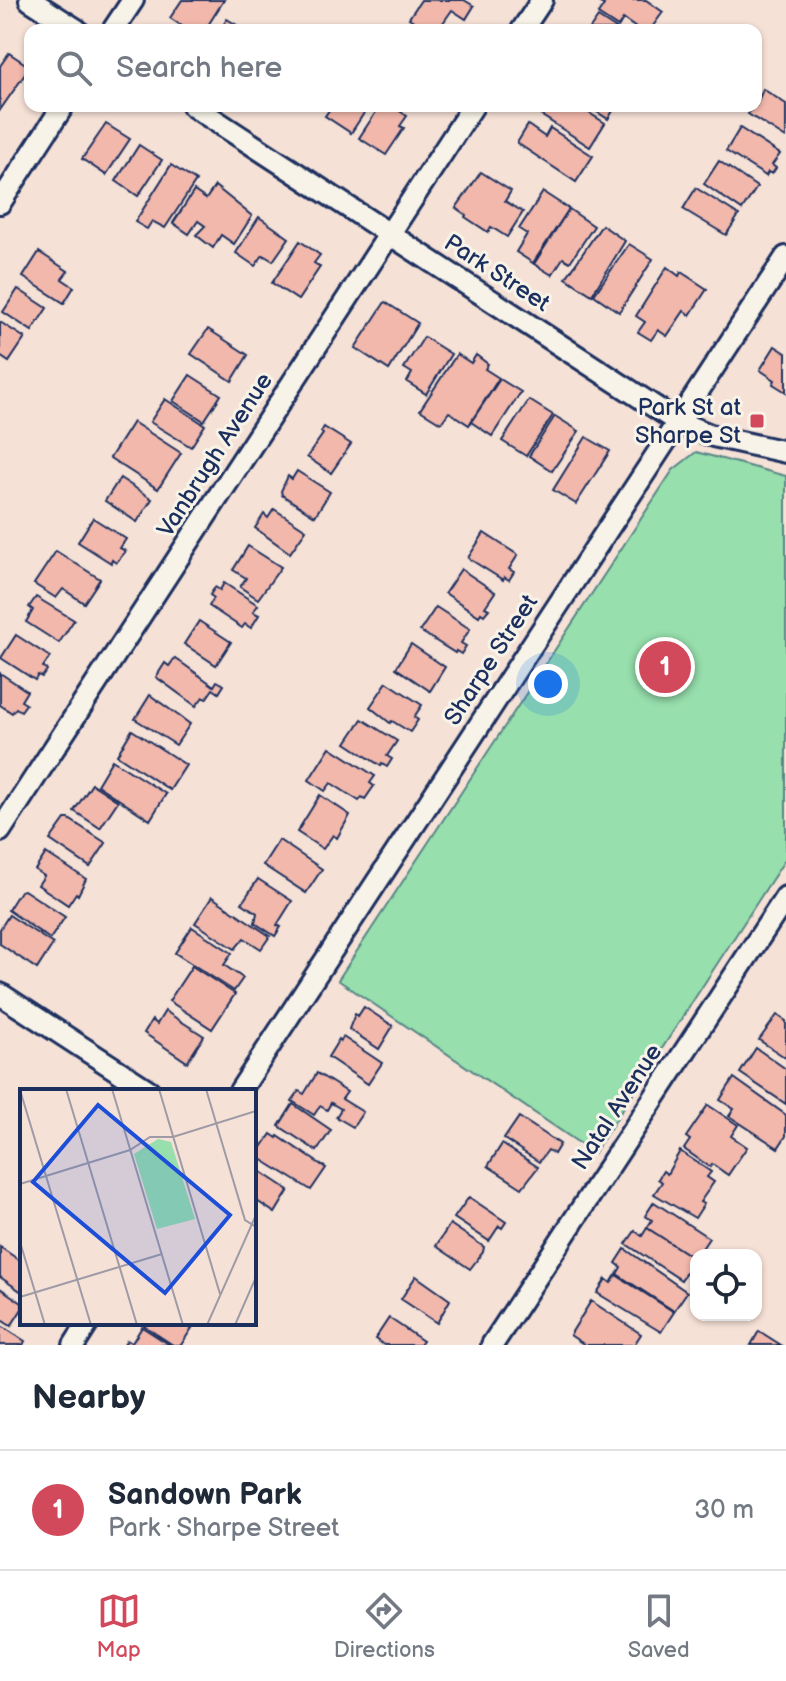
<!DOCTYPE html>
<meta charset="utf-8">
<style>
body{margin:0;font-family:"Balsamiq Sans",sans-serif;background:#f6f6f7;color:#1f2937}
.controls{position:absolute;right:24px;bottom:24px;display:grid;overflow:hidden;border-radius:16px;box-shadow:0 2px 6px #0004}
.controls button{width:72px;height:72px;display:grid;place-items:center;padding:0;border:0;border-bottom:2px solid #e0e1e3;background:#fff;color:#1f2937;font:40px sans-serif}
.you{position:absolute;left:548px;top:684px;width:28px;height:28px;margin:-20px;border:6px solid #fff;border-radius:50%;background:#1a73e8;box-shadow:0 0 0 12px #1a73e833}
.badge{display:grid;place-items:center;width:52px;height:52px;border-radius:50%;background:#d1495b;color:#fff;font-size:26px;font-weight:700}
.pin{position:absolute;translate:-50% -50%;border:4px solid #fff;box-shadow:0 2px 8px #0006}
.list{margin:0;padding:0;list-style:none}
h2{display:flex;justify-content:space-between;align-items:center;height:104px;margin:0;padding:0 32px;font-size:34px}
h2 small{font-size:26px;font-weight:400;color:#747a83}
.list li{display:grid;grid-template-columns:52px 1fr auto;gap:24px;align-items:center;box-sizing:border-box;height:120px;padding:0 32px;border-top:2px solid #e0e1e3}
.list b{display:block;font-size:30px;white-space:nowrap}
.list p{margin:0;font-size:26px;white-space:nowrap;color:#747a83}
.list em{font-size:26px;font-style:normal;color:#747a83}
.icon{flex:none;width:44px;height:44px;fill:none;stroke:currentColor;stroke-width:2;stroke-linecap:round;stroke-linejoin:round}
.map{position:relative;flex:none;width:786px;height:1345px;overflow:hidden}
.search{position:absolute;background:#fff;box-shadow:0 2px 6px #0004;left:24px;right:24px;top:24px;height:88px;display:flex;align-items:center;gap:20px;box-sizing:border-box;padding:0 28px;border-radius:16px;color:#747a83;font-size:30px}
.sheet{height:224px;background:#fff}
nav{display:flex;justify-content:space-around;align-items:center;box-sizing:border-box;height:112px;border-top:2px solid #e0e1e3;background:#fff;font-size:22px;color:#747a83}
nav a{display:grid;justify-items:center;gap:4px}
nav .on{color:#d1495b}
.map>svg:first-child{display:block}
</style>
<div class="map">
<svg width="786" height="1345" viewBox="0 0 786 1345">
<rect width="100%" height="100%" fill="#f6e1d6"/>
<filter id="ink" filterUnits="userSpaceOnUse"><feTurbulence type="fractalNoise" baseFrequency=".0125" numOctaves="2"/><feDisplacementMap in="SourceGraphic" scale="16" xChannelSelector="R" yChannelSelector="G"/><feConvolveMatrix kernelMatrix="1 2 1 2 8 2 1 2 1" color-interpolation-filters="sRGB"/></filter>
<g filter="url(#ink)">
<!-- green -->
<polygon fill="#97dfad" stroke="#598786" stroke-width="2" points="696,452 786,476 786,858 594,1153 338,980 673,470"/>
<!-- building -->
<g fill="#f2b8ac" stroke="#1b2f5e" stroke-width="2">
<polygon points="182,0 224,0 205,30 188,30 170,18"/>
<polygon points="421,0 464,0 474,6 466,19 452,10 438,30 427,30 409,18"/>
<polygon points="602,0 646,0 663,12 650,30 639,30 623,19 618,27 598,14 604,5 600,3"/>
<polygon points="598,17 618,30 589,30"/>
<polygon points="227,19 245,30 220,30"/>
<polygon points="9,53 30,67 0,110 0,66"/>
<polygon points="763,89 786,104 786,138 748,114 753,106 756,106"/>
<polygon points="332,106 366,106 368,107 351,133 325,116"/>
<polygon points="375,106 392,106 407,116 400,126 404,128 386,155 359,138 376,112 373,109"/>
<polygon points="540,106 578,106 605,123 590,147 536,112"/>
<polygon points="588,106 616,106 608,119"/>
<polygon points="106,124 130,139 106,175 82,159"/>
<polygon points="528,125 545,137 550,128 593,156 576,182 517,143"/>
<polygon points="740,128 780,154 772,165 776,168 772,174 768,172 766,176 726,151"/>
<polygon points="139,145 162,160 138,196 116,181"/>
<polygon points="719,161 757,187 742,210 704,184"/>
<polygon points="171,165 196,181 165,228 152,221 147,229 135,222"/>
<polygon points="481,172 511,191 505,201 523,212 507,237 491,227 488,232 465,217 466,215 456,208"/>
<polygon points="215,186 252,216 234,244 221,235 213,248 196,235 205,226 198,221 189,234 173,223 194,191 206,199"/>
<polygon points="696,188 739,215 726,235 683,209"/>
<polygon points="543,192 569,209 533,263 516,252 527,234 519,229"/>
<polygon points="569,209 594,226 570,262 563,258 552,275 534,264"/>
<polygon points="259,217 289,238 273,261 263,255 255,266 236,253"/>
<polygon points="602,225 625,241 592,295 566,278"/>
<polygon points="300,241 320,255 314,263 320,267 298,300 272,283"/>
<polygon points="629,244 653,259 619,312 594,295"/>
<polygon points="39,252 68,271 62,279 74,287 64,303 23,277"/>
<polygon points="667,267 679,276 681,272 707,289 690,315 684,311 667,336 658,330 651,340 638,332 645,322 636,316"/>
<polygon points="18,289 47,308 32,331 3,312"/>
<polygon points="385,302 418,323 389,370 355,348"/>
<polygon points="0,322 25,338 9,362 0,356"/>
<polygon points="208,329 248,355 232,381 191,354"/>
<polygon points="424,337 451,354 426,394 407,382 412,373 404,368"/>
<polygon points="775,346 786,353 786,392 773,384 775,380 760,370"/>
<polygon points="457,354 471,363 476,355 488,364 485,369 499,378 469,425 449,412 441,423 420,410"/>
<polygon points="190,375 221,395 204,421 173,401"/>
<polygon points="500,379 521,392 492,436 471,422"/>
<polygon points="165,399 205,425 191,447 150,422"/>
<polygon points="529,400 553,415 526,456 502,441"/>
<polygon points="555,416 579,431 552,471 529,456"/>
<polygon points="133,422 181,453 158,489 110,458"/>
<polygon points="324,427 351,444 331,473 307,457 323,434 321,432"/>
<polygon points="586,437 610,451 576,504 553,490"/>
<polygon points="297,471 330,492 315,516 282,495 281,491 288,476 292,479"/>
<polygon points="120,478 152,499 137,522 105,501"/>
<polygon points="274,509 306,530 290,553 255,528 264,514 268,518"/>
<polygon points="93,518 126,539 120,548 126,551 116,563 112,560 111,563 78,542"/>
<polygon points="484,533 518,555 509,569 514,572 509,580 504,577 503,580 468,558"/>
<polygon points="248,546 281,567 258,599 240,587 246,578 233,570"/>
<polygon points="56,551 100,579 84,603 63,589 56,598 34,584"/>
<polygon points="461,569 495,592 485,607 489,609 484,615 481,613 479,616 445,593"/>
<polygon points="224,583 258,605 253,612 259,615 251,628 245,624 242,628 209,606 214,598 210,595 215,587 220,590"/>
<polygon points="36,597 74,620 59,643 26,622 33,610 29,607"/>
<polygon points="436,607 470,629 461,643 466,646 461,654 456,651 455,653 420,631"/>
<polygon points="199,621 231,642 216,665 184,644"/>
<polygon points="16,635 50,657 43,667 47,670 42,677 38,675 35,680 1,658"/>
<polygon points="411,644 445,667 430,691 396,668"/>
<polygon points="175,658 214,686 217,681 224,685 219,693 213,689 206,699 203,697 196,706 156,677 165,663 169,666"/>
<polygon points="0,673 27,691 21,701 26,704 21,711 16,708 12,713 0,705"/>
<polygon points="387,682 422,705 414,717 418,720 410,732 392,721 390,723 370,707"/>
<polygon points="150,695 190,724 176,745 135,719"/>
<polygon points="362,719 397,741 387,756 392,759 387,767 382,764 381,766 346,743"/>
<polygon points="132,730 186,765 170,790 117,755"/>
<polygon points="330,747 375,776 370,783 374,786 365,799 362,797 359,801 331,783 325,791 309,780"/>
<polygon points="112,760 166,794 150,820 97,785"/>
<polygon points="92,784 118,801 100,828 74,811"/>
<polygon points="320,795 350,815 337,838 333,835 323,849 297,832"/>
<polygon points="65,819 69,819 106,843 90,867 50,840"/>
<polygon points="279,840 322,869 306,893 263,865"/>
<polygon points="46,853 86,879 78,895 76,893 68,905 38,885 44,876 35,870"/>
<polygon points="258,879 292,901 277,925 281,927 275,936 255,923 257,913 242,903"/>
<polygon points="24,890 65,917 50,939 8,910 20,891"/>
<polygon points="212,897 270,936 261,949 244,938 235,949 195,923"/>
<polygon points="9,915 53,944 37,969 0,944 0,929"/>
<polygon points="192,927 232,953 224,965 243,978 234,991 175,953"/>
<polygon points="192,966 235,994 212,1029 169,1001"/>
<polygon points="364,1007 393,1026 379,1049 349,1029 355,1014 358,1016"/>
<polygon points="165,1011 204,1036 187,1062 144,1033 152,1020 157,1024"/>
<polygon points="777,1015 786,1021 786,1058 759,1040"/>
<polygon points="343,1037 382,1063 368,1084 328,1057 339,1039 341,1041"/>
<polygon points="756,1048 786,1069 786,1104 740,1073"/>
<polygon points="317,1073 347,1092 342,1099 363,1112 353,1127 336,1117 341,1109 331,1103 327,1110 320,1106 314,1115 292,1101 299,1091 304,1094"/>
<polygon points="734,1078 786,1115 786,1136 778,1148 729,1116 734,1109 720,1100"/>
<polygon points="293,1104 331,1130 317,1151 279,1126"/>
<polygon points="708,1105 738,1125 731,1136 747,1147 728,1175 712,1164 710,1167 684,1149 690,1140 686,1137"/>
<polygon points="519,1117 560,1144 554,1154 548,1150 539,1162 504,1139"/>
<polygon points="271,1134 277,1138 278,1136 326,1168 311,1190 256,1156"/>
<polygon points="502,1144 538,1167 522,1188 488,1166"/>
<polygon points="680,1151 711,1172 707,1177 714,1182 700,1202 704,1204 695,1218 654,1194 662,1182 658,1179 663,1171 667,1174"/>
<polygon points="254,1167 289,1190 275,1213 254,1199"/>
<polygon points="469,1197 506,1222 502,1228 499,1226 489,1241 454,1218"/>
<polygon points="654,1202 709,1238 695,1259 647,1228 652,1220 645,1216"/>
<polygon points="450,1224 484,1247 483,1252 470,1269 436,1246"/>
<polygon points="647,1228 695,1259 681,1280 626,1244 635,1231 642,1236"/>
<polygon points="0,1247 22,1262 22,1292 0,1277"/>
<polygon points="625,1249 687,1292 674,1311 617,1274 621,1267 616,1263"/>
<polygon points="616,1275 674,1312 661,1332 597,1293 606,1279 611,1283"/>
<polygon points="416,1276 450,1300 437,1323 401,1299"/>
<polygon points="0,1288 22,1303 22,1309 11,1326 0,1319"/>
<polygon points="591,1301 641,1334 634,1345 585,1345 570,1335"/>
<polygon points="389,1318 423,1341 420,1345 384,1345 375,1339"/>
<polygon points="146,1323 192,1323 194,1325 181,1345 173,1345 144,1326"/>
<polygon points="0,1325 25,1341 23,1345 0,1345"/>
<polygon points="142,1327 170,1345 124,1345 127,1340 132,1343"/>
<polygon points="759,1331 781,1345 751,1345"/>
</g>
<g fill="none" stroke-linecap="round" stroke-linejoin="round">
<defs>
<g id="minor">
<polyline points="30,0 77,30"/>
<polyline points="113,30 133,0"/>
<polyline points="522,30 542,0"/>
<polyline points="193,106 678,422 713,436 786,452"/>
<polyline points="0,203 63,106"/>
<polyline points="0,831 473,106"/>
<polyline points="0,994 149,1091"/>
<polyline points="240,1091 786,257"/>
<polyline points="74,1345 88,1323"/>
<polyline points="492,1345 786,897"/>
</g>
</defs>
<!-- minor casing -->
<use href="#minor" stroke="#1b2f5e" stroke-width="26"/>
<!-- minor -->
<use href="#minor" stroke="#f7f3e8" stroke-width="20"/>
</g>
</g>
<!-- markers -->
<rect fill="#d1495b" stroke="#f7f3e8" stroke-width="3" x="749" y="413" width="16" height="16" rx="4"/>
<g text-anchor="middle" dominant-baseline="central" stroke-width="6" stroke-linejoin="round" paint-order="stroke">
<!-- street labels -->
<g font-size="24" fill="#1b2f5e" stroke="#f7f3e8">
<text transform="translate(497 273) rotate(33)">Park Street</text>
<text transform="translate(215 455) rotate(-57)">Vanbrugh Avenue</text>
<text transform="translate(491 660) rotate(-57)">Sharpe Street</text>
<text transform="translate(617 1107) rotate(-57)">Natal Avenue</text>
</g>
<!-- poi labels -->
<g font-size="24" fill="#1b2f5e" stroke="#f7f3e8" text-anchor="end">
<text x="741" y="407">Park St at<tspan x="741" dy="28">Sharpe St</tspan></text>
</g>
</g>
<!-- overview -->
<g transform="translate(20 1089)">
<rect width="236" height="236" fill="#f6e1d6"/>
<path d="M 138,50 L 151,53 L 175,130 L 137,140 L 114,65 Z" fill="#97dfad"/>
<path fill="none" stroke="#9e9aa6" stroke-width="2" d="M 46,0 L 117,236M 92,0 L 163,236M 139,0 L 200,205M 186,0 L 225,131 L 236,138M 0,1 L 71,236M 0,95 L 110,61 L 130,48 L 153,48 L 236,22M 0,153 L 25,236M 0,208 L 142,165M 187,236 L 236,126M 215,236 L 236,188"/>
<path fill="#1d4ed8" fill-opacity="0.15" stroke="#1d4ed8" stroke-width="4" d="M 78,16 L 210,126 L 145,204 L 13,93 Z"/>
<rect width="236" height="236" fill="none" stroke="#1b2f5e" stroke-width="4"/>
</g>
</svg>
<div class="controls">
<button><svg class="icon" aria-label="locate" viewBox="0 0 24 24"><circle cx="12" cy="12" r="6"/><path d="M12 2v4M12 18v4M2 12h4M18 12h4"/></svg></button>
</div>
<div class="you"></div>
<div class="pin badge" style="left:665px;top:667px">1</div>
<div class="search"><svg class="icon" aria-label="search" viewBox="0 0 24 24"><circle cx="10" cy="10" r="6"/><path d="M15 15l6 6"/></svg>Search here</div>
</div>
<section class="sheet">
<h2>Nearby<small></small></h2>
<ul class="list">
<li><span class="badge">1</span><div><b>Sandown Park</b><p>Park · Sharpe Street</p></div><em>30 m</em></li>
</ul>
</section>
<nav>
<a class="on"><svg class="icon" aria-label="map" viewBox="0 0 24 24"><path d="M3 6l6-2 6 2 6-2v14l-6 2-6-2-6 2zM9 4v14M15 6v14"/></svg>Map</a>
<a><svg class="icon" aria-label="directions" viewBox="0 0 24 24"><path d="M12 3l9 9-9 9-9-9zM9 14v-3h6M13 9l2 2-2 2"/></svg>Directions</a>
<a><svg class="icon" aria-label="saved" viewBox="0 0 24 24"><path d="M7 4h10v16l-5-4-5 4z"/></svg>Saved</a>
</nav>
